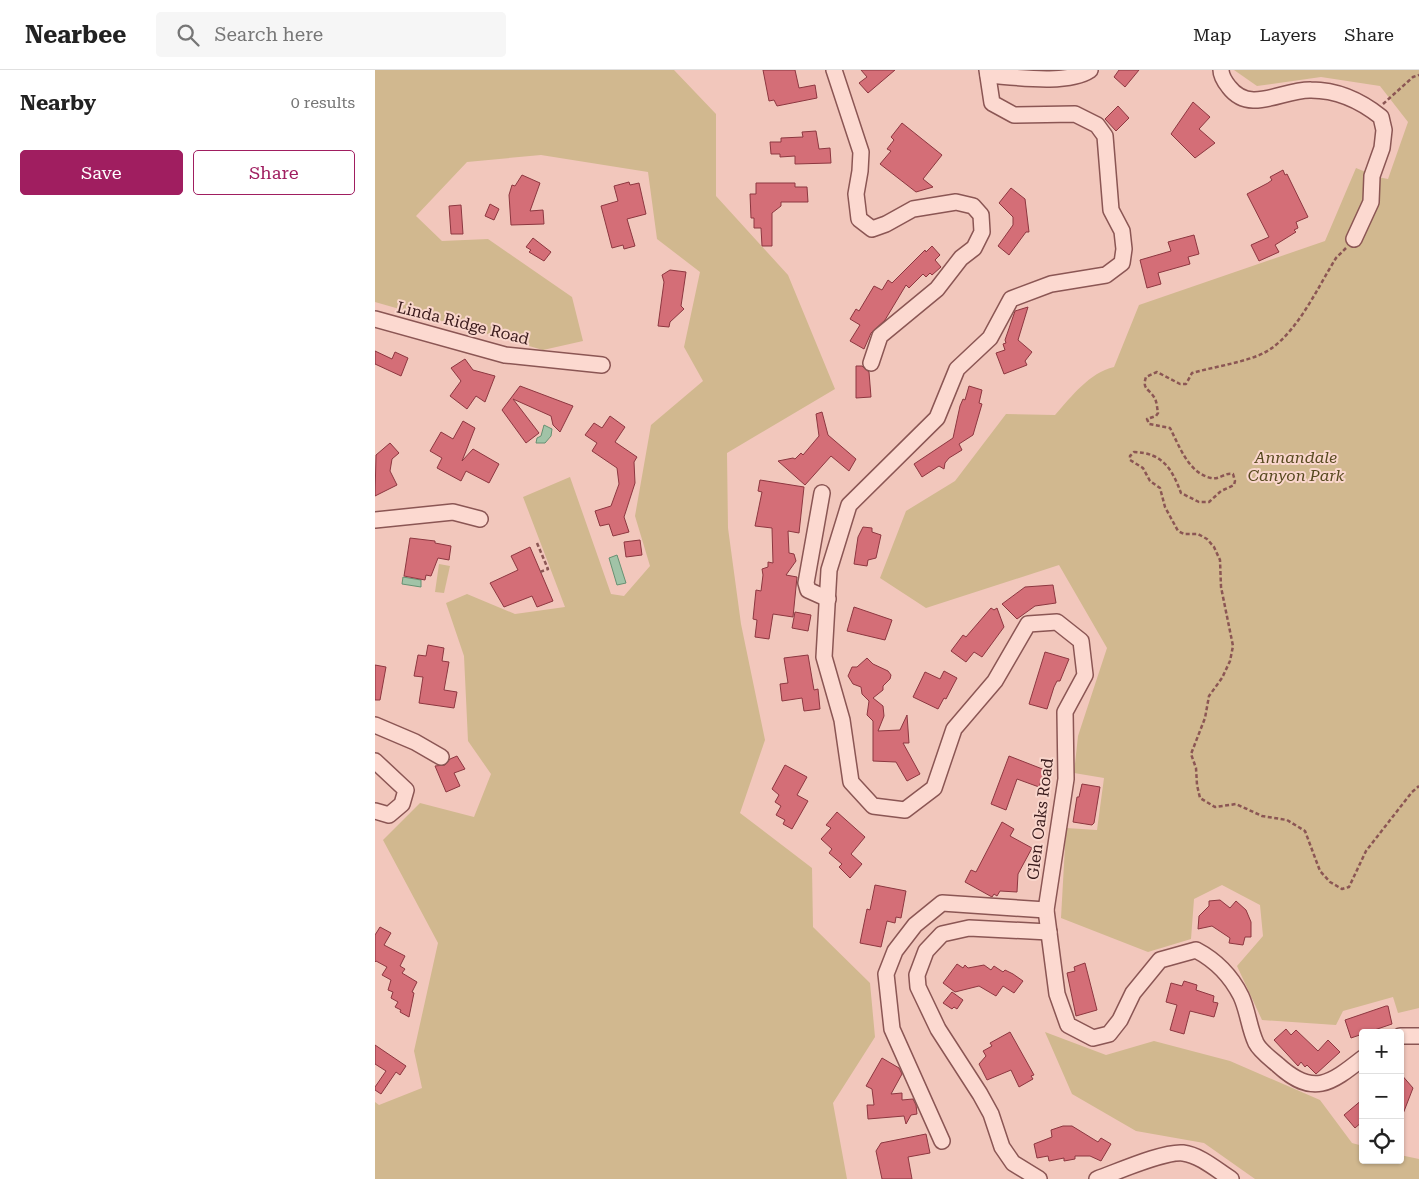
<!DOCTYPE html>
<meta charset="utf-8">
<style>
body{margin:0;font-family:"Roboto Serif",serif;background:#f6f6f6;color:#222}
.controls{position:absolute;right:15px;bottom:15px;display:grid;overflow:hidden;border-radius:5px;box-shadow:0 1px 4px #0004}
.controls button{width:45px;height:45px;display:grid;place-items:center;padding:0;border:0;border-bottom:1px solid #e0e0e0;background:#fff;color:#222;font:25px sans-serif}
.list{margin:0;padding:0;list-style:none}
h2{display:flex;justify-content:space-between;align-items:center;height:65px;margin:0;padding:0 20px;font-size:21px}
h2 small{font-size:16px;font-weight:400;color:#767676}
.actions{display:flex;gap:10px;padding:15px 20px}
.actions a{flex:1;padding:11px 0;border:1px solid #a01e60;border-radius:5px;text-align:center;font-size:18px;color:#a01e60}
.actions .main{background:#a01e60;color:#fff}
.icon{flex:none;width:28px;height:28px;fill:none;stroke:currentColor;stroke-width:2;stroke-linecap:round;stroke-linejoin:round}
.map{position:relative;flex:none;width:1044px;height:1109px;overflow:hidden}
header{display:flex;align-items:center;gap:30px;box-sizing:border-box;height:70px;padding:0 25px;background:#fff;border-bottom:1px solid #e0e0e0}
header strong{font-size:24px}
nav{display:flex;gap:28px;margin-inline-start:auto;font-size:18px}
.search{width:350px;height:45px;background:#f6f6f6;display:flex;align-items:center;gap:12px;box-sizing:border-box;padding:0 18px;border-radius:5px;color:#767676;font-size:19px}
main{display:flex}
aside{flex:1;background:#fff}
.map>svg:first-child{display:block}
</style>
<header>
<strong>Nearbee</strong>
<div class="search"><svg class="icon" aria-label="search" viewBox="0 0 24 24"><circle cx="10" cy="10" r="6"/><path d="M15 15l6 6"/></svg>Search here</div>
<nav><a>Map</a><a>Layers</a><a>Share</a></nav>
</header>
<main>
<aside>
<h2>Nearby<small>0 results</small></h2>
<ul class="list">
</ul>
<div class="actions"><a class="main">Save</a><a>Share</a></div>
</aside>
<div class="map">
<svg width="1044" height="1109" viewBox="0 0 1044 1109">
<rect width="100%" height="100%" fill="#f2c7bc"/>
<!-- green -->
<g fill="#d1b88f">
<polygon points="0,0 299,0 341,44 341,126 413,205 460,319 352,383 353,458 366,554 390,670 365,743 437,798 438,857 495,913 500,967 458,1033 472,1109 0,1109 0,1032 4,1035 47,1018 39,981 63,873 8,770 45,733 99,747 116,704 93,671 89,586 71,533 92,524 140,544 190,537 148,427 195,407 236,524 249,526 275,496 260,446 276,355 328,311 309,277 325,202 282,169 273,102 166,85 92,92 41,146 67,171 113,169 197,227 208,271 168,280 0,232"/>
<path d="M 859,0 L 1044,0 L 1044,938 L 1023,943 L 1018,927 L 968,941 L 961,955 L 887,950 L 862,896 L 888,866 L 885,835 L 847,815 L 819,829 L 816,869 L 773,882 L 686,848 L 691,758 L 722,760 L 729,708 L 699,703 L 703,666 L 732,578 L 684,495 L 551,538 L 505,508 L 531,441 L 580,411 L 631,344 L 680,345 C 697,326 714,303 739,297 L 764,235 L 950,171 L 981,98 L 1003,107 L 1013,109 L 1033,52 L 1005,16 L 946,7 L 882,16 Z"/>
<polygon points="64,494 75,496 69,523 60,522"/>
<polygon points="670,962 731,985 779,971 855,991 945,1030 977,1073 988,1076 988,1090 1025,1090 1025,1085 1044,1089 1044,1109 880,1109 829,1073 761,1061 697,1024"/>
</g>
<!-- water -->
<g fill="#a1c3a7" stroke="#679172">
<polygon points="169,355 177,359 176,366 170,373 161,373 162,368 166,366"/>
<polygon points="242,485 251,513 242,515 234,488"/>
<polygon points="28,507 46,510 46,517 27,514"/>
</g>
<!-- building -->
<g fill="#d46e77" stroke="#8d3740">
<polygon points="388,0 420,0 424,18 440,15 442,28 402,36 399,30 394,31"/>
<polygon points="486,0 520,0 493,23 484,13 492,7"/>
<polygon points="744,0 764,0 750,17 739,7"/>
<polygon points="818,32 835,47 824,59 840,73 820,88 796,64"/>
<polygon points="743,36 754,48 741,61 730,49"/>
<polygon points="527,53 567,85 548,109 558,117 541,122 505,94 516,81 512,79 519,70 516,67"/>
<polygon points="441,61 444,79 455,78 456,93 420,94 420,86 405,87 405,84 396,84 395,72 406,72 406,68 428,67 427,62"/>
<polygon points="908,100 910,105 912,104 933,147 921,152 923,158 919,160 921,162 900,175 904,182 884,191 876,175 894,167 872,124 893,113 897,110 895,107"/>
<polygon points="147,105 165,113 155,141 168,140 169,154 136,155 134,125 137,115 140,116"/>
<polygon points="254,112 255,115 264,113 271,144 252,149 260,176 249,179 248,175 237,178 226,136 243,131 239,116"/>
<polygon points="381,113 420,113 420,117 432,117 433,132 406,132 406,136 397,143 397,176 387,176 386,158 379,158 379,148 376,148 375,124 381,124"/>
<polygon points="636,118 650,129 654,162 651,162 634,185 623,176 638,155 638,147 624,133"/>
<polygon points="115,134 124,139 119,150 110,146"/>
<polygon points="86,135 88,164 76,164 74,136"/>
<polygon points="819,165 824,184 813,187 815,194 783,203 786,214 772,218 765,190 796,181 793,172"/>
<polygon points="158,168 176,182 169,191 154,182 156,180 151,177"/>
<polygon points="557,176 565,185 560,190 566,197 557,205 555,203 551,207 548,204 534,218 531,215 510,250 496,263 489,279 475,271 485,255 475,249 481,239 484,241 499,216 507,220 513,210 517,213 550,180 551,182"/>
<polygon points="295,200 311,202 306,236 309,239 295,252 294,257 283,256 289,212 287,205"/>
<polygon points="653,237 643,270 657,282 650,291 652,295 629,304 621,283 630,280 628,274 631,273 630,270 640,241"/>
<polygon points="0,281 17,289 20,282 33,288 26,306 0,294"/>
<polygon points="90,289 98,300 120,306 110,332 101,326 92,339 75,326 86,311 76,298"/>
<polygon points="481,296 487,296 494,302 496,327 481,328"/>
<polygon points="145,316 198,336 185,362 178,355 176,346 138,329 164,363 151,373 127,340"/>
<polygon points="594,316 607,320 604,333 607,334 598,365 584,374 587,380 574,388 570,393 569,399 564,396 547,407 539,394 578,368 585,336 588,329 590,330"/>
<polygon points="447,342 453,365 481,389 474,401 456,386 430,415 403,391 418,388 420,389 426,383 428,385 444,366 441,344"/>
<polygon points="235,346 250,357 240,372 262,387 259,392 260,413 249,447 254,462 238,466 234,454 225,456 220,441 236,436 244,414 242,398 217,381 222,373 210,365 219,353 227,358"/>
<polygon points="88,351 100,358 87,391 98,379 124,394 114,413 91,401 86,411 62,398 67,388 55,381 66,362 78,369"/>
<polygon points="15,373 24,383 17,389 15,401 22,415 0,426 1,385"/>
<polygon points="385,410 429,417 424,463 413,461 414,483 419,484 421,491 411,505 422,507 418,547 398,544 394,569 380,567 382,550 378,549 381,520 386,521 388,505 387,499 393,497 393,492 398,493 397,458 380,456 387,422 383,421"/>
<polygon points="488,457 497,458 497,462 506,465 501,488 493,490 492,496 479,494 483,467"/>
<polygon points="35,468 60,471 60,473 76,476 74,490 63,488 56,506 51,505 50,510 29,506"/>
<polygon points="265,470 267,485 251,487 249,472"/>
<polygon points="155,477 178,531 162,537 157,526 129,537 115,513 143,500 136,486"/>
<polygon points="678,515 681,533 660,536 642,549 627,534 650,517"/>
<polygon points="479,537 517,550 510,570 472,561"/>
<polygon points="616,538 619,540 622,538 629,557 607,587 599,582 591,592 576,581 588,565 591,567"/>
<polygon points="420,542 436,545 433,561 417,558"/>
<polygon points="53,575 69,578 67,591 74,592 69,620 82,622 79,638 44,633 48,607 39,606 43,585 51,586"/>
<polygon points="670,582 694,589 685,611 682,611 679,617 672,639 654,634"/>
<polygon points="433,585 439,620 443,619 445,639 429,641 427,628 407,631 405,614 413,613 409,588"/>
<polygon points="492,588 498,594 513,601 516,605 515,609 508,616 508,620 498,628 508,636 509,646 503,661 525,660 532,645 534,673 528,673 545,704 532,711 521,692 498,691 498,651 492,645 494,631 487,624 486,617 478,614 473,606 477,597 482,597"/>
<polygon points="0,595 11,597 5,630 0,630"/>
<polygon points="569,601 582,608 571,629 569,628 563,639 538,627 550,602 565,609"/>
<polygon points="82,686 90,699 79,703 85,716 71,722 60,696 70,695 75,689"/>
<polygon points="634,686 670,700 664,717 642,709 631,740 616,734"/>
<polygon points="410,695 432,707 422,725 433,731 417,759 408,754 410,750 401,745 406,736 400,732 404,725 397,719"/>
<polygon points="707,714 725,717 719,753 717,755 698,752 702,727 704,727"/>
<polygon points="462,742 490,767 476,784 487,794 475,808 464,797 467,794 454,783 457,779 446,769 456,758 451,755"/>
<polygon points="627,752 639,759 635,766 657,778 643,804 642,822 625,821 622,826 619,824 617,827 590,812 596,800 601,802"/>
<polygon points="500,815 531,821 526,848 521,847 520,853 512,851 506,877 485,873 492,839 495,840"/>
<polygon points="845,830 855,838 861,831 871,840 876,852 876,867 870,867 868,875 854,873 855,868 837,856 823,859 824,846 834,836 834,831"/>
<polygon points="5,857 16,863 9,875 30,886 25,896 30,899 27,903 42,912 37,922 39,923 34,947 25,942 26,940 20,937 23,932 16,928 18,922 13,920 16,910 7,905 12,897 1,891 0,892 0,865"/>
<polygon points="710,893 722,940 701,946 692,903 700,901 699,897"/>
<polygon points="582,894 588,898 590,895 593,898 609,895 616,900 619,896 628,902 630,900 638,904 648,911 639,923 628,916 621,926 604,916 580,922 568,913"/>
<polygon points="809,911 822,915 821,920 839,926 838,932 843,933 839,947 815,941 809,964 795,960 802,935 791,932 796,913 807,916"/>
<polygon points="577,922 588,930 582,939 579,937 577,939 568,933"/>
<polygon points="1011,936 1013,936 1017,954 976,968 970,950"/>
<polygon points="911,959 916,965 921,960 943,981 953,970 965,982 941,1004 932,995 930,997 926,992 923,996 899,970"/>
<polygon points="635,962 659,1005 656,1006 658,1009 644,1017 636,1000 612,1010 604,994 611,986 608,981 617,976 615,973"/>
<polygon points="0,975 31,996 25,1005 21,1002 6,1024 0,1020 0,1017 11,1001 0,994"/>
<polygon points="507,988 524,998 527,1004 516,1024 527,1023 527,1030 538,1029 541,1035 542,1044 536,1045 531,1054 529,1046 493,1049 492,1035 499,1035 497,1019 491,1016"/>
<polygon points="1025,1003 1038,1018 1026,1049 1025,1049"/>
<polygon points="988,1029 988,1051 980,1058 969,1045"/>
<polygon points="688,1056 697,1056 723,1072 726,1068 736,1074 726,1091 715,1086 700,1086 700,1089 689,1091 689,1088 674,1091 673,1086 662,1088 659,1074 677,1067 676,1060"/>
<polygon points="551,1064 555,1083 533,1087 537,1109 507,1109 501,1081 506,1073"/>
</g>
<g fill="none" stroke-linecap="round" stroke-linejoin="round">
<defs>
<g id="minor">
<polyline points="459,0 486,82 485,101 481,124 484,149 497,159 511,154 538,139 581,132 598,136 606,145 607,162 599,178 586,188 562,219 505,266 496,293"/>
<path d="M 612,0 L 617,33 L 639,45 L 700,44 L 722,55 L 730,66 L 736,140 L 747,161 L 749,179 L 747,193 L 731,205 L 676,214 L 636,229 L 615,268 L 582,299 L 562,348 L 474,435 L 454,500 L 449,587 L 467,650 L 476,712 L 498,736 L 530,740 L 559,718 L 579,659 L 620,611 L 653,554 L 682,552 L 706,571 L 710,605 L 690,642 L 691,709 L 671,840 L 682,924 L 693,955 L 718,968 L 734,964 L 745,950 L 758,923 L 785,890 L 821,880 C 840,890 856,906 866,926 C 873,941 874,958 881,973 C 885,981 896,989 903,995 C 938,1027 955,1014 988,988"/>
<path d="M 846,0 C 846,6 850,12 854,17 C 875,45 908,19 936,20 C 962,20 986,31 1006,47 L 1009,60 L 1007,78 L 997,106 L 996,132 L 979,169"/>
<path d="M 613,5 C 640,7 693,15 715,0"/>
<polyline points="0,249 130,285 227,295"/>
<polyline points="447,423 431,513 433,520 453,529"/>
<polyline points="0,450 78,442 105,449"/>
<polyline points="0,655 40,672 66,687"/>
<polyline points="0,691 31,720 27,734 14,745 0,741"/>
<polyline points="1025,966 1044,966"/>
<polyline points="567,1071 517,959 511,904 520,881 540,855 567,833 671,840"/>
<polyline points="664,1109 638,1093 627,1077 616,1044 605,1024 563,959 543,917 542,905 551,881 567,864 594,858 674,862"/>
<path d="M 722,1109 C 742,1102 789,1081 808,1083 C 825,1085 842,1100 856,1109"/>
</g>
</defs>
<!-- minor casing -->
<use href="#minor" stroke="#8b5654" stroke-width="18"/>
<!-- path -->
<g stroke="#8b5654" stroke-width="2.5" stroke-dasharray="4 2.5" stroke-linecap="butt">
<polyline points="1008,34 1038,7 1044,5"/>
<path d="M 971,178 L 961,188 C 941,220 918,273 882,286 C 861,294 838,297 817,303 L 811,314 L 805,314 L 782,302 L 771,307 C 767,319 773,318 779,327 C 782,331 782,338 783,343 L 781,346 L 772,349 L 774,354 L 795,358 C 804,375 813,403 836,408 C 845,410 850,402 858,404 L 860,411 L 859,415 L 846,421 L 834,432 L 824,432 L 806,423 C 797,399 788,383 759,382 L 755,386 L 755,390 L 768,398 L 775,411 L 785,418 L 790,437 L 803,461 L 809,464 L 823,464 L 832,469 L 839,477 L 845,490 L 846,517 L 858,576 L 855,591 L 847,608 L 834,626 L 830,648 L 816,684 L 821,698 L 822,715 L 825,728 L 840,737 L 861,734 L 887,746 L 912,750 L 930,761 L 945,801 L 955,812 L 967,819 L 974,817 L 991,781 L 1037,722 L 1044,716"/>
<polyline points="162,473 173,499 165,502"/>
</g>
<!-- minor -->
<use href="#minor" stroke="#fcd9d0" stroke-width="15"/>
</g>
<g text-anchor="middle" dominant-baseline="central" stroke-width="4" stroke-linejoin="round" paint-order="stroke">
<!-- street labels -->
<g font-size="16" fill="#391a1b" stroke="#f9d6cc">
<text transform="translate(88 253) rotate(14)">Linda Ridge Road</text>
<text transform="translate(665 749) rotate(-83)">Glen Oaks Road</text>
</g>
<!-- park labels -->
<g font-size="16" font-style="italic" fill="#57491f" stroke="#f9d6cc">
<text x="921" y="387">Annandale<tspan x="921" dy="18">Canyon Park</tspan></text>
</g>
</g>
</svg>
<div class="controls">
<button>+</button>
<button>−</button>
<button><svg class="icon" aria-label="locate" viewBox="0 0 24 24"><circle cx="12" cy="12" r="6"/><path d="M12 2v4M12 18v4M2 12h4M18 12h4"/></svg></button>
</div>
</div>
</main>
